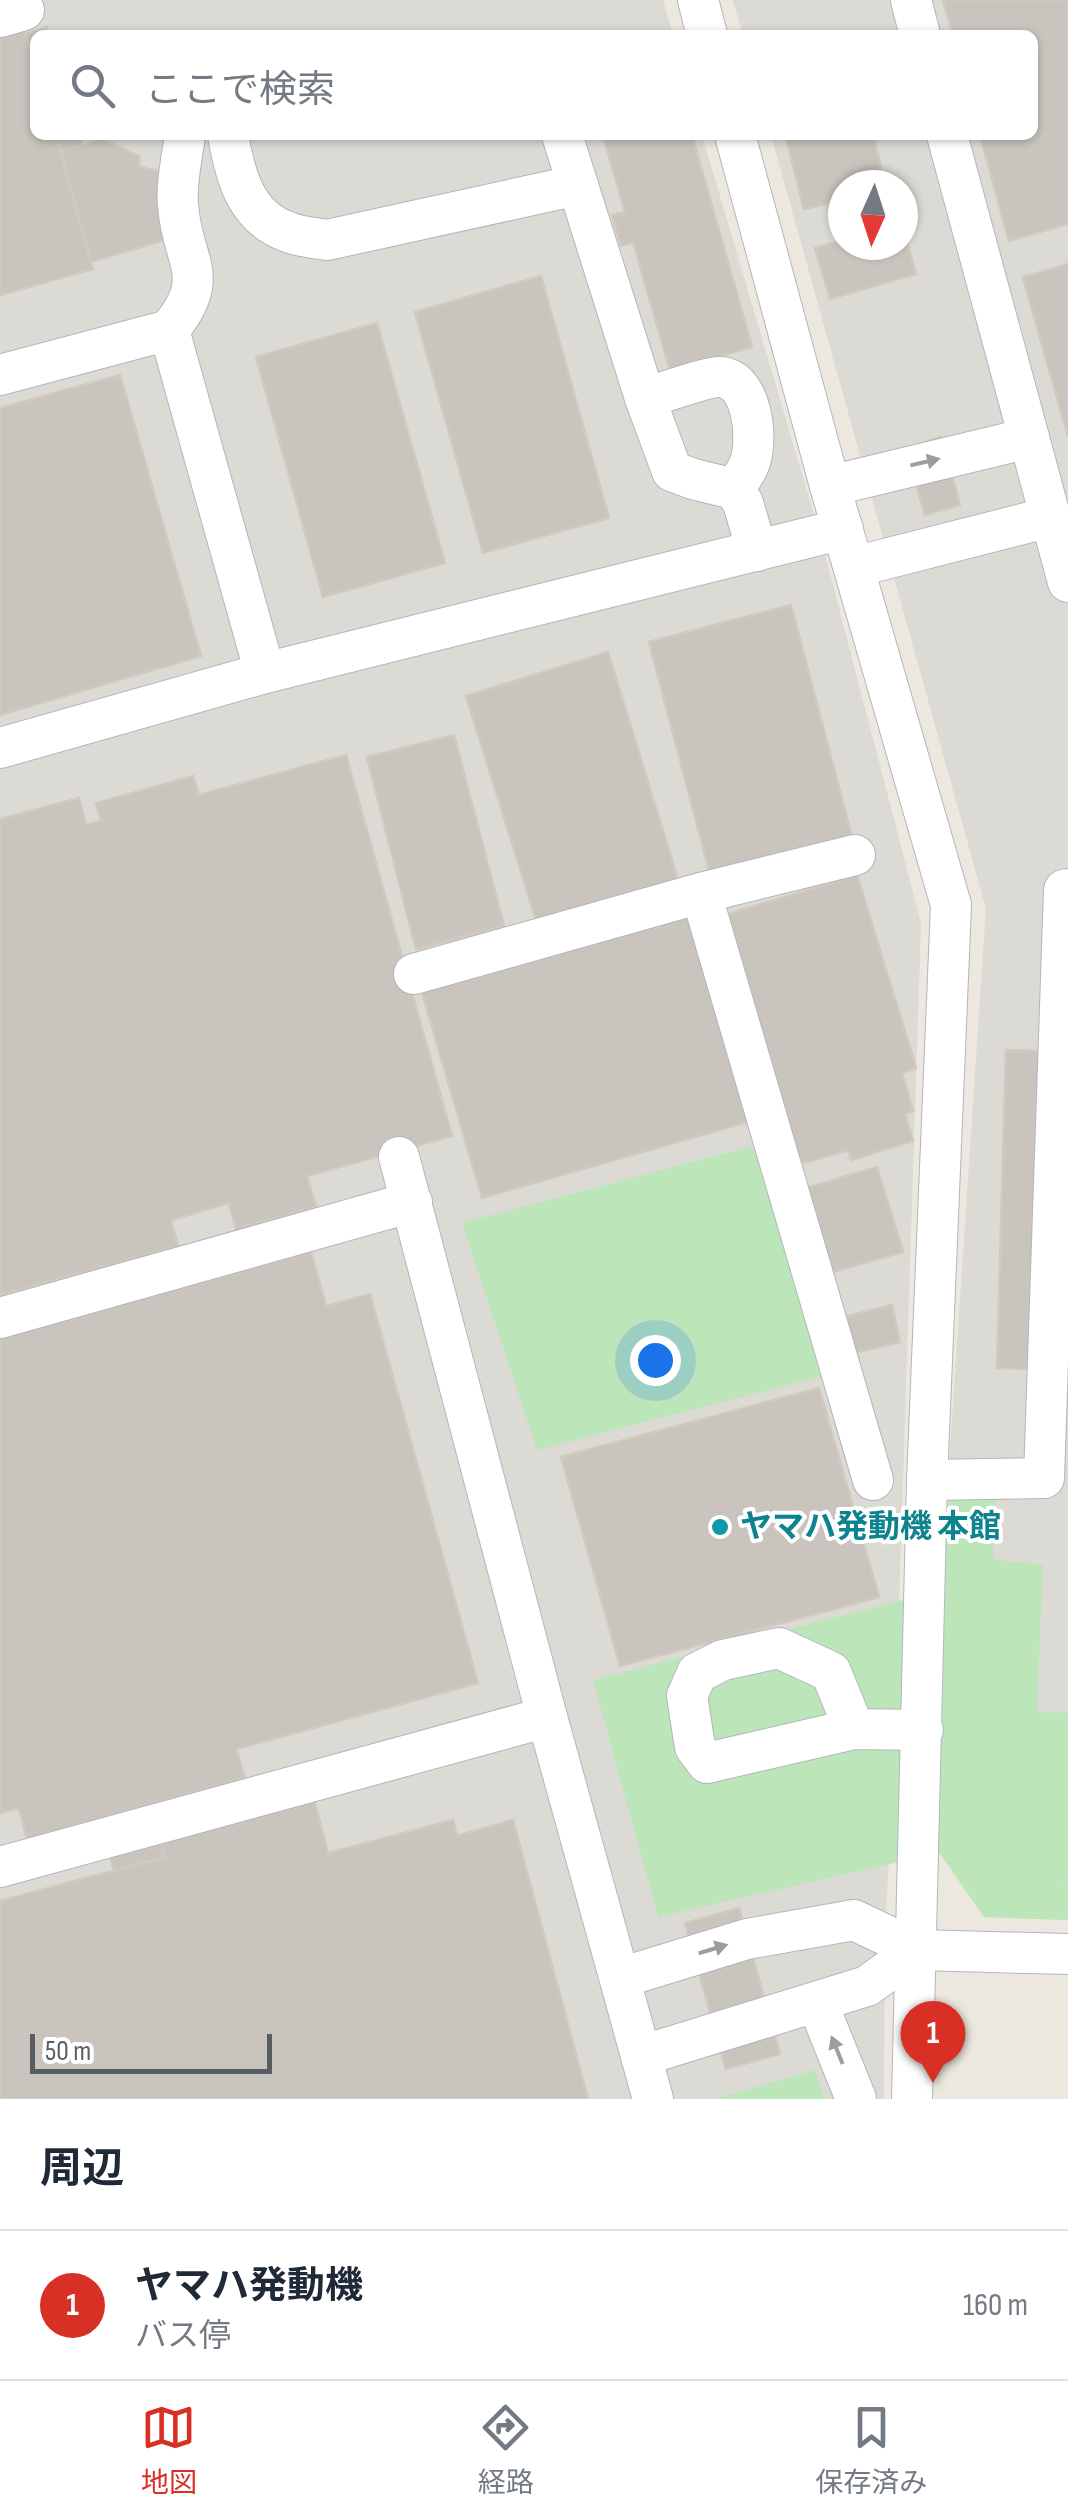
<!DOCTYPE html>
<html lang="ja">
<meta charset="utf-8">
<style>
body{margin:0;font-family:"Sofia Sans Condensed","Noto Sans JP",sans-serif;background:#f6f6f7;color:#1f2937}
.compass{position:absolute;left:828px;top:170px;width:90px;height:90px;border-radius:50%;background:#fff;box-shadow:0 2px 8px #0004;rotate:183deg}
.scale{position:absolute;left:30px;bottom:25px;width:242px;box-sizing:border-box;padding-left:10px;border:5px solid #585d61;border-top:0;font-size:28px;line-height:35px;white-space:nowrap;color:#585d61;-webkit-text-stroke:8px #fff;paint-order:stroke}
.you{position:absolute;left:655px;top:1360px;width:35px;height:35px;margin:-25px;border:8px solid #fff;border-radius:50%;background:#1a73e8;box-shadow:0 0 0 15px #1a73e833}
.badge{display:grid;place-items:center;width:65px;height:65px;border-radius:50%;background:#d93025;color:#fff;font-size:32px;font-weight:700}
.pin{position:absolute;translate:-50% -82px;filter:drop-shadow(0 2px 5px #0008)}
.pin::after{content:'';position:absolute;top:52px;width:35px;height:30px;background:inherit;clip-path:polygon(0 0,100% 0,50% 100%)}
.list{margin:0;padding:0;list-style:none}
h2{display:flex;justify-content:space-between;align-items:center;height:130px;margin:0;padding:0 40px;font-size:42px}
h2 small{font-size:32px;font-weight:400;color:#747a83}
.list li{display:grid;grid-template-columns:65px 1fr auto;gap:30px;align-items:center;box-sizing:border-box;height:150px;padding:0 40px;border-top:2px solid #e0e1e3}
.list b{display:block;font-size:38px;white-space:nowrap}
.list p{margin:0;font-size:32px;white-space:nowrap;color:#747a83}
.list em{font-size:32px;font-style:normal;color:#747a83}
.icon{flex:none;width:55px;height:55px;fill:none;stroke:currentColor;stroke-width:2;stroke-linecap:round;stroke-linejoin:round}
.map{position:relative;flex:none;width:1068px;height:2099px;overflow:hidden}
.search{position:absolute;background:#fff;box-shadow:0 2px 8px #0004;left:30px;right:30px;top:30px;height:110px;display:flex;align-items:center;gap:25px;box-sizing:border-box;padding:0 35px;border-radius:15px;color:#747a83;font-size:38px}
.sheet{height:280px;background:#fff}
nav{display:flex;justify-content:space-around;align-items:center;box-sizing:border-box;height:140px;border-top:2px solid #e0e1e3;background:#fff;font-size:28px;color:#747a83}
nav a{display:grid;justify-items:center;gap:5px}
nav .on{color:#d93025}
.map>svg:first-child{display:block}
</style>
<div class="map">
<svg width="1068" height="2099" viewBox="0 0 1068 2099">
<rect width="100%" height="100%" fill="#ece8df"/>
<!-- industrial -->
<g fill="#dcdad4" fill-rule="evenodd">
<polygon points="18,0 663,0 673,35 35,35 35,135 702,135 820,535 921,923 895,1730 885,1935 884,2099 0,2099 0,5"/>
<path d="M 733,0 L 1068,0 L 1068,1920 L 984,1917 L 939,1852 L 948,1480 L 986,909 L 771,135 L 1033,135 L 1033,35 L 743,35 ZM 843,185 L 903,185 L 903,245 L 843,245 Z"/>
</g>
<!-- green -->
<g fill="#bce6b9">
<polygon points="760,1144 827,1375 537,1450 462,1223"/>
<polygon points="996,1490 993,1559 1043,1565 1037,1712 1068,1713 1068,1884 1060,1885 1068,1886 1068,1920 984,1917 939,1852 947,1506 955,1496"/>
<polygon points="926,1594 899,1862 658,1917 593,1680"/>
<polygon points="815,2070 825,2099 715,2099"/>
</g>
<!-- building -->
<g fill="#c9c5be" stroke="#d1c9bd" stroke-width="2.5">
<polygon points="943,0 1068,0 1068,224 1009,241 980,135 1033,135 1033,35 953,35"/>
<polygon points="24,25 35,66 35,135 56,135 93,269 0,295 0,32"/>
<polygon points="47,27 49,35 35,35 35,66 25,34"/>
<polygon points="56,135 79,135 82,146 61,152"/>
<polygon points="603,135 692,135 752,347 670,370 633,242 621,246 612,215 625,212"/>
<polygon points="795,135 873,135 881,168 856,174 859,185 843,185 843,200 804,209 786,137"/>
<polygon points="102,139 139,156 139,167 158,171 164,240 91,262 61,152"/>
<polygon points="903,228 916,274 830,299 815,248 843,240 843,245 903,245"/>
<polygon points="1068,264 1068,437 1023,277"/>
<polygon points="541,276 609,518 483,553 415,312"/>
<polygon points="377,323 445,563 323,597 256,357"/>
<polygon points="120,375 201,656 0,715 0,408"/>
<polygon points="941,437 960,505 925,515 906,448"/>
<polygon points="791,605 853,841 711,878 649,642"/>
<polygon points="608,652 678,880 537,923 466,696"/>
<polygon points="454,735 504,926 416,949 367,757"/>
<polygon points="346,755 452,1136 307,1176 316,1207 236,1229 229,1203 171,1220 178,1246 0,1295 0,819 79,798 86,825 101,821 96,803 193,776 199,795"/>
<polygon points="857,875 916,1068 902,1073 913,1111 905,1114 913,1141 851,1160 848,1150 793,1166 718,917"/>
<polygon points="695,910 755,1120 482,1198 421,989"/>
<polygon points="1006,1050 1045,1051 1037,1369 997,1368"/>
<polygon points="877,1167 903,1252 822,1275 796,1191"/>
<polygon points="311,1252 326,1306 370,1294 478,1683 236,1749 245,1778 27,1839 19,1808 0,1813 0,1338"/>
<polygon points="892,1305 900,1342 844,1355 836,1319"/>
<polygon points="819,1388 879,1597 620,1666 561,1457"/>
<polygon points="314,1800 328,1853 453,1820 457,1836 513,1820 588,2099 0,2099 0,1901 164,1857 160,1841"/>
<polygon points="150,1805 164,1857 114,1871 99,1819"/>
<polygon points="739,1908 780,2054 726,2069 685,1923"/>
</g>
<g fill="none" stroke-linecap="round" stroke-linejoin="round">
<defs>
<g id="minor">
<polyline points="698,0 707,35"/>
<polyline points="911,0 920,35"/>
<polyline points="0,17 24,10"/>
<path d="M 228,135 C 235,175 245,217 288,232 C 300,237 315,238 327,240 L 578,185"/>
<polyline points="562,135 645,398 672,471 693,479 734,489 743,503 757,551"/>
<polyline points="735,135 830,486 951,905 927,1480 912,2099"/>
<polyline points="947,135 1068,582"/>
<path d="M 169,330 C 214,276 182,263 178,205 C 176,182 182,158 185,135"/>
<polyline points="0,375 169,330 265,673"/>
<path d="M 645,398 C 659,394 709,376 720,377 C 753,379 758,439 750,462 C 747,472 739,481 734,489"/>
<polyline points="830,486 1029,438"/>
<polyline points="854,567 1050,517"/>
<polyline points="0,748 265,673 843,529"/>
<polyline points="701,893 873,1480"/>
<polyline points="414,974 701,893 855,855"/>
<polyline points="399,1157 547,1717 653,2099"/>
<polyline points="0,1318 412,1202"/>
<polyline points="927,1480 1044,1478 1064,890 1068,889"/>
<polyline points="854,1729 831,1672 779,1648 723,1660 697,1673 687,1696 695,1747 707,1763 854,1729 923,1730"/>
<polyline points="0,1867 547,1717"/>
<polyline points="620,1978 747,1939 854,1920 917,1950 1068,1954"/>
<polyline points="817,2002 856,2099"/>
<polyline points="641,2056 867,1986 917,1950"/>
</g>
</defs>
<!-- minor casing -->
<use href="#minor" stroke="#b2b6bb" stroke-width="42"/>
<!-- minor -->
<use href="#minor" stroke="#fff" stroke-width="40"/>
</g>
<!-- one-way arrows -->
<defs><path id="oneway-solid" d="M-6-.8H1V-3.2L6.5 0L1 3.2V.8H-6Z" transform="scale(2.5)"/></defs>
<g fill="#9b9ea0">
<use href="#oneway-solid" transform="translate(925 462) rotate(-13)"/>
<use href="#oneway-solid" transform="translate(713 1949) rotate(-17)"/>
<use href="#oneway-solid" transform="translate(837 2050) rotate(-112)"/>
</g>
<!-- markers -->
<circle fill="#0f9aa8" stroke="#fff" stroke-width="4" cx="720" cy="1527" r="10"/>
<g text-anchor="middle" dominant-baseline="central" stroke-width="8" stroke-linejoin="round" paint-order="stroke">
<!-- culture labels -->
<g font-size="32" font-weight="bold" fill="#0d838f" stroke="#fff" text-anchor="start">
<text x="740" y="1527">ヤマハ発動機 本館</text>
</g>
</g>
</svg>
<svg class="compass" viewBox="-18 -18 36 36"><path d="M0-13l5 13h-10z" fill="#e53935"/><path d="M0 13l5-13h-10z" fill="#747a83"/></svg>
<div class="scale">50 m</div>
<div class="you"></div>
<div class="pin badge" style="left:933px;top:2083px">1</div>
<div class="search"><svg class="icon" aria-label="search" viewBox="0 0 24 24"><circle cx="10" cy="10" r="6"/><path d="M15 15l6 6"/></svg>ここで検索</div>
</div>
<section class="sheet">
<h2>周辺<small></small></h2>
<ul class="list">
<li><span class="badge">1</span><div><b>ヤマハ発動機</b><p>バス停</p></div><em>160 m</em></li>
</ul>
</section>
<nav>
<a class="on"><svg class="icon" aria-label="map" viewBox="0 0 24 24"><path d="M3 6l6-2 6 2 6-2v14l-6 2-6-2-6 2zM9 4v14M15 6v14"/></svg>地図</a>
<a><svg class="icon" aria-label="directions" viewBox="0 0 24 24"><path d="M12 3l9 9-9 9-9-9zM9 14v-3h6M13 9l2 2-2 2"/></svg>経路</a>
<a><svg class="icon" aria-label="saved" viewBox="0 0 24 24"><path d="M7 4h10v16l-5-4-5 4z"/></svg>保存済み</a>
</nav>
